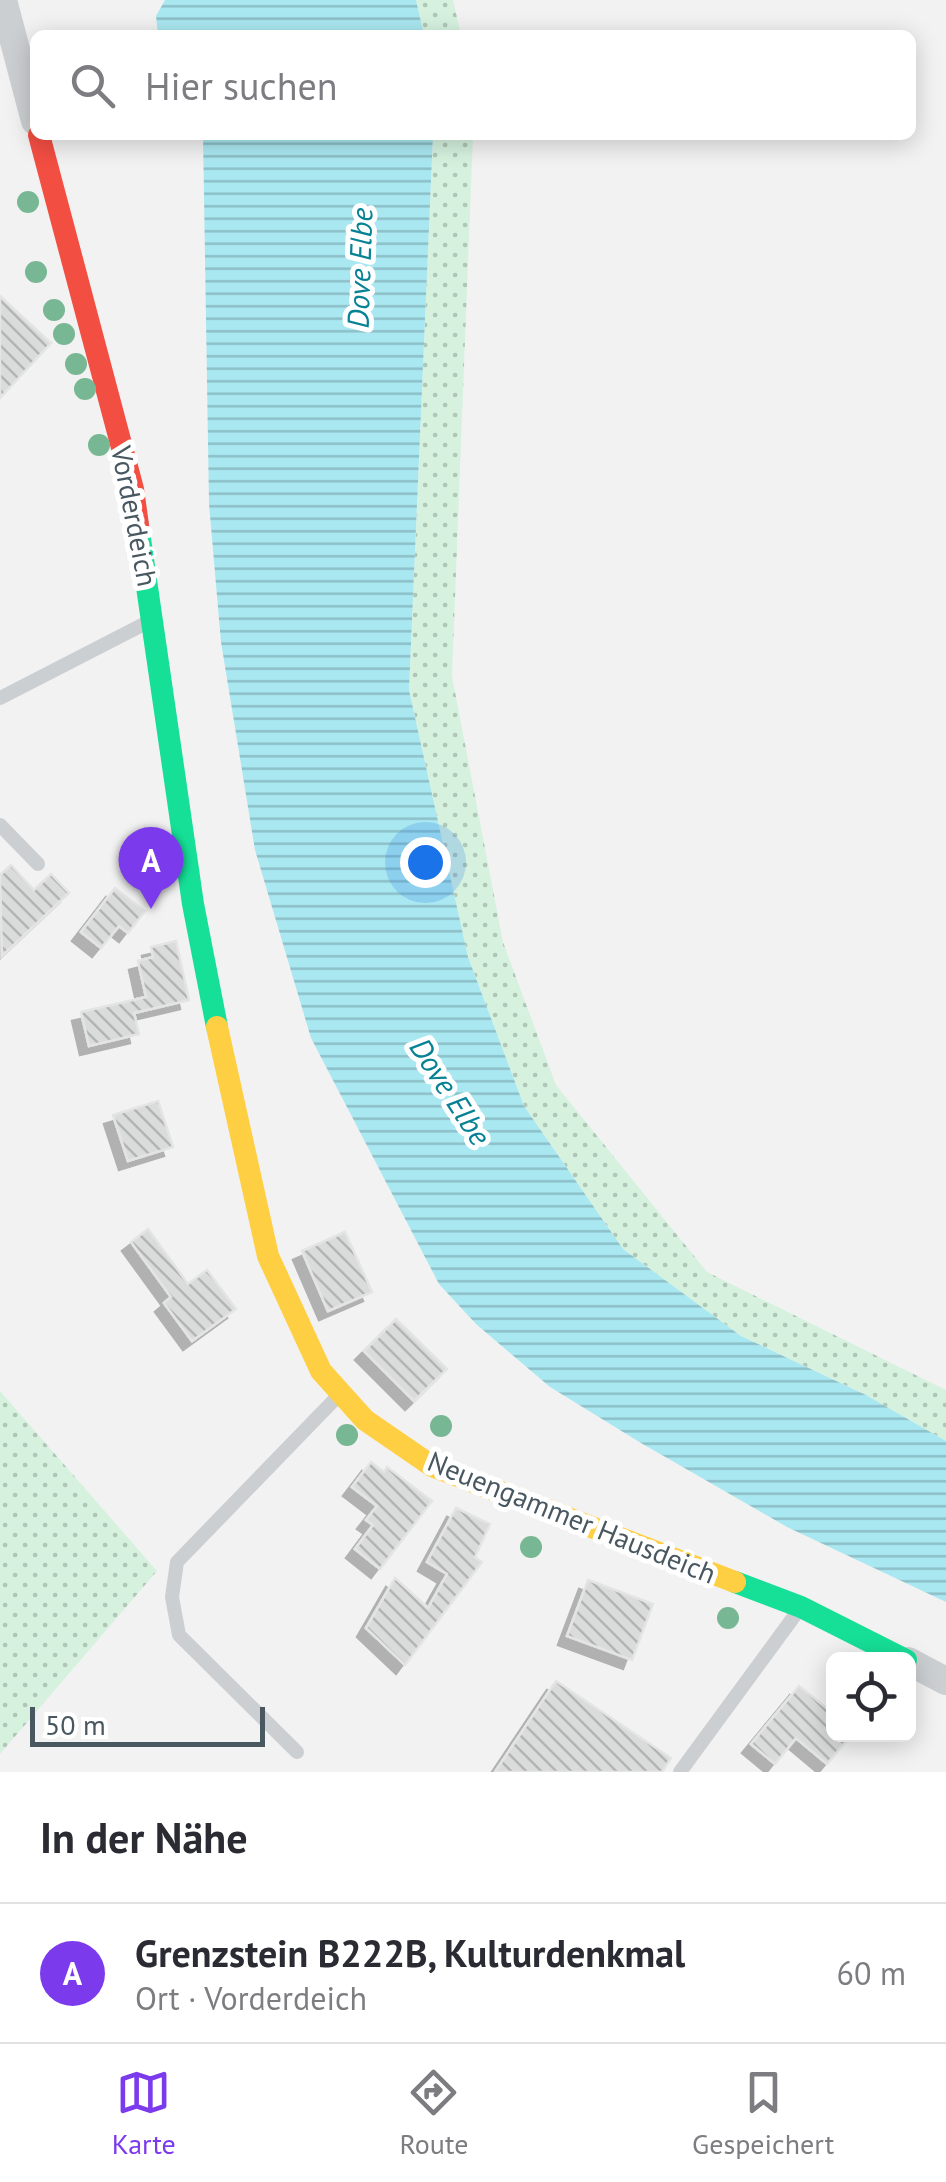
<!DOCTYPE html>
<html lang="de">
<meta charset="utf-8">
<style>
body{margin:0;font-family:"PT Sans",sans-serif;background:#f7f7f7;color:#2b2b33}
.controls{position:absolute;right:30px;bottom:30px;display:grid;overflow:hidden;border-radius:15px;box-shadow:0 5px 25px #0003}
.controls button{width:90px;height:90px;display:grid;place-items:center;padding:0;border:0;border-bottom:2px solid #e1e1e2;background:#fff;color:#2b2b33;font:50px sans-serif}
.scale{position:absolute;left:30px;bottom:25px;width:235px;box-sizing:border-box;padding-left:10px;border:5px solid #485760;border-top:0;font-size:28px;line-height:35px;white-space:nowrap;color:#485760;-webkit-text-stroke:8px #fff;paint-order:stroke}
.you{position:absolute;left:425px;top:862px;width:35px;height:35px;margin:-25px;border:8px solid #fff;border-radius:50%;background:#1a73e8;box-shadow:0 0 0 15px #1a73e833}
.badge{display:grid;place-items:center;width:65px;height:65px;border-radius:50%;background:#7c3aed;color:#fff;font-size:32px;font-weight:700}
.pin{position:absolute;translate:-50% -82px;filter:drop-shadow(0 2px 5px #0008)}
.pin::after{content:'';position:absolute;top:52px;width:35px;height:30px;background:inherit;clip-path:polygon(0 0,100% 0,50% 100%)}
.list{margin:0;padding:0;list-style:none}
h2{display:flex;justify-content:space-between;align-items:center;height:130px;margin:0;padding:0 40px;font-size:42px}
h2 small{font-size:32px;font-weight:400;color:#7c7c81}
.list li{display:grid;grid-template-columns:65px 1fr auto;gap:30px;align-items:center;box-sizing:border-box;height:140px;padding:0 40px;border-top:2px solid #e1e1e2}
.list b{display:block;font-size:38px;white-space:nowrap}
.list p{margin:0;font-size:32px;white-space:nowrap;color:#7c7c81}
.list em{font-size:32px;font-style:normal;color:#7c7c81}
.icon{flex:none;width:55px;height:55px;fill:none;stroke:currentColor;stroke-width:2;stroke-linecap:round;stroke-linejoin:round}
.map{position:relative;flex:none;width:946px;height:1772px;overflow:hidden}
.search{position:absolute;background:#fff;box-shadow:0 5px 25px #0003;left:30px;right:30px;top:30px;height:110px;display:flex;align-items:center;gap:25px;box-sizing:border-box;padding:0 35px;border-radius:15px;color:#7c7c81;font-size:38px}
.sheet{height:270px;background:#fff}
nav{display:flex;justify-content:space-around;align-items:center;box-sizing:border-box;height:140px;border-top:2px solid #e1e1e2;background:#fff;font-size:28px;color:#7c7c81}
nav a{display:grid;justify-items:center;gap:5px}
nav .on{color:#7c3aed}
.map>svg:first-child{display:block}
</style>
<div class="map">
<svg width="946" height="1772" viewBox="0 0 946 1772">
<defs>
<pattern id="grass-dots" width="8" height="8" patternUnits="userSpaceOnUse" patternTransform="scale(2.5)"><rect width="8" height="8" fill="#d6f2df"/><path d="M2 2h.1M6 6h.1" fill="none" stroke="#b0c7b8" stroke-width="1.8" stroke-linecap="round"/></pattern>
<pattern id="water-rules" width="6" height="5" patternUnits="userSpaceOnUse" patternTransform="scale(2.5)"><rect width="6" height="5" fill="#aae8f1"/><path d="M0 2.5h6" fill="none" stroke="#8cbfc7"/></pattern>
<pattern id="building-back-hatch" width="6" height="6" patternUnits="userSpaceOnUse" patternTransform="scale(2.5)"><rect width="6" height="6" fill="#dadbdb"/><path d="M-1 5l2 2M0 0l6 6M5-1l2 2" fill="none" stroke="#b3b4b5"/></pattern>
<filter id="shadow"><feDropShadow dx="-9" dy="9" stdDeviation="0" flood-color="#0004"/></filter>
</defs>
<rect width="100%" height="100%" fill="#f3f2f2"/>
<!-- grass -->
<g fill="url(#grass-dots)">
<polygon points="416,0 453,0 461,35 424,35"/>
<polygon points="433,135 473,135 452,676 503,942 556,1085 707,1272 946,1390 946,1441 866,1395 741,1336 623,1249 524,1106 468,957 409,690"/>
<polygon points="0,1391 157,1571 0,1754"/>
</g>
<!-- water -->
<g fill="url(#water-rules)">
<polygon points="165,0 416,0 424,35 158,35 156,16"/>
<polygon points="203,135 433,135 409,690 468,957 524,1106 623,1249 741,1336 866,1395 946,1441 946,1602 787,1527 641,1443 550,1387 476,1324 439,1284 311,1038 255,850 221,642 209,504"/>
</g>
<!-- building -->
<g fill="url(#building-back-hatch)" stroke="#e4e4e5" stroke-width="2.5" filter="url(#shadow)">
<polygon points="0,296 51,343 0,398"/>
<polygon points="11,865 34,890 51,874 69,893 2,956 0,875"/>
<polygon points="115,888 145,911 128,933 119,926 101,948 81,932"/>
<polygon points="176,941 189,1000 134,1013 139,1034 89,1046 81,1012 146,997 138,961 153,957 151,947"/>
<polygon points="158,1101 173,1147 128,1161 113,1115"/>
<polygon points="148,1229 188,1284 207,1270 236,1309 192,1341 164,1303 171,1297 131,1242"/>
<polygon points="345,1232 372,1292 328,1311 302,1251"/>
<polygon points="396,1319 447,1369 414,1401 364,1351"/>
<polygon points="371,1462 384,1472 387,1467 432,1501 380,1569 355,1549 373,1525 366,1520 377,1506 352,1487"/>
<polygon points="456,1508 490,1524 475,1557 482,1562 405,1665 366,1628 395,1578 428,1608 447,1574 427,1562"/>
<polygon points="588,1580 653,1604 632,1660 567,1636"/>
<polygon points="556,1681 671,1758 662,1772 495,1772"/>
<polygon points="799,1686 834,1714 834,1734 852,1734 827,1764 796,1738 775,1764 751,1744"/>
</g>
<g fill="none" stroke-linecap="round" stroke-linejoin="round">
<!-- lane -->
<g stroke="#cccfd1" stroke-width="14">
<polyline points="0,698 146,623"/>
<polyline points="0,825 38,864"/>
<polyline points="297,1752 179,1635 172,1597 177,1562 337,1397"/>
<polyline points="680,1772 798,1611"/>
</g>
<!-- street -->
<g stroke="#cccfd1" stroke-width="28">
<polyline points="3,0 35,121"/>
<polyline points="908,1661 946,1681"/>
</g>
<!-- fast -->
<g stroke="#16e098" stroke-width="22">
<polyline points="138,525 193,904 217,1027"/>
<polyline points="735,1582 801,1607 906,1660"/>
</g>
<!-- slow -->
<polyline stroke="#ffcf43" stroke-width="22" points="217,1027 268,1256 321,1371 365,1420 432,1466 735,1582"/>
<!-- jam -->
<polyline stroke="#f24e42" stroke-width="22" points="39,135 133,489 138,525"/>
</g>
<!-- trees -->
<g fill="#78b793">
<circle cx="28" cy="202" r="11"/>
<circle cx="36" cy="272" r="11"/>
<circle cx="54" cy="310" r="11"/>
<circle cx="64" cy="334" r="11"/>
<circle cx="76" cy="364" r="11"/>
<circle cx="85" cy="389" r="11"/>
<circle cx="99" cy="445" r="11"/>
<circle cx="441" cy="1426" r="11"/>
<circle cx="347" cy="1435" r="11"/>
<circle cx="531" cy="1547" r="11"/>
<circle cx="728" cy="1618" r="11"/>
</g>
<g text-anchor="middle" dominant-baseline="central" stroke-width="10" stroke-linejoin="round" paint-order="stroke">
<!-- street labels -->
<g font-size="28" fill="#485760" stroke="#fff">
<text transform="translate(135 516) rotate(79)">Vorderdeich</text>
<text transform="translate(572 1517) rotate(22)">Neuengammer Hausdeich</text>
</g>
<!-- water labels -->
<g font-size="30" font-style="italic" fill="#078295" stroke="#fff">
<text transform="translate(359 268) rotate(-88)">Dove Elbe</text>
<text transform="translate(451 1091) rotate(57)">Dove Elbe</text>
</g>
</g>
</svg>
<div class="controls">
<button><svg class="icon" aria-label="locate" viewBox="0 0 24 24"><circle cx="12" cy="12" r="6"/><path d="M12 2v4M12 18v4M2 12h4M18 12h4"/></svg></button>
</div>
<div class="scale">50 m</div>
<div class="you"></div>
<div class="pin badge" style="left:151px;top:909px">A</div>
<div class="search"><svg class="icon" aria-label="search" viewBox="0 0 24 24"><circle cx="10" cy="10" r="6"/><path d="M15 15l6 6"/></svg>Hier suchen</div>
</div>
<section class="sheet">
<h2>In der Nähe<small></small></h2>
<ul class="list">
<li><span class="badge">A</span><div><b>Grenzstein B222B, Kulturdenkmal</b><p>Ort · Vorderdeich</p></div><em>60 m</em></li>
</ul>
</section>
<nav>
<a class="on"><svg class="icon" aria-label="map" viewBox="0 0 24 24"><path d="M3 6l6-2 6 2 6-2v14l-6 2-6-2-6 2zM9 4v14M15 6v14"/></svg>Karte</a>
<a><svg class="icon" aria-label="directions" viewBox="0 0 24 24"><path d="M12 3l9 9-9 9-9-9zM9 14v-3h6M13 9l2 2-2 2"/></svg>Route</a>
<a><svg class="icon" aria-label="saved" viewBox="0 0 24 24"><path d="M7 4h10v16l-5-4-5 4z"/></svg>Gespeichert</a>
</nav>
